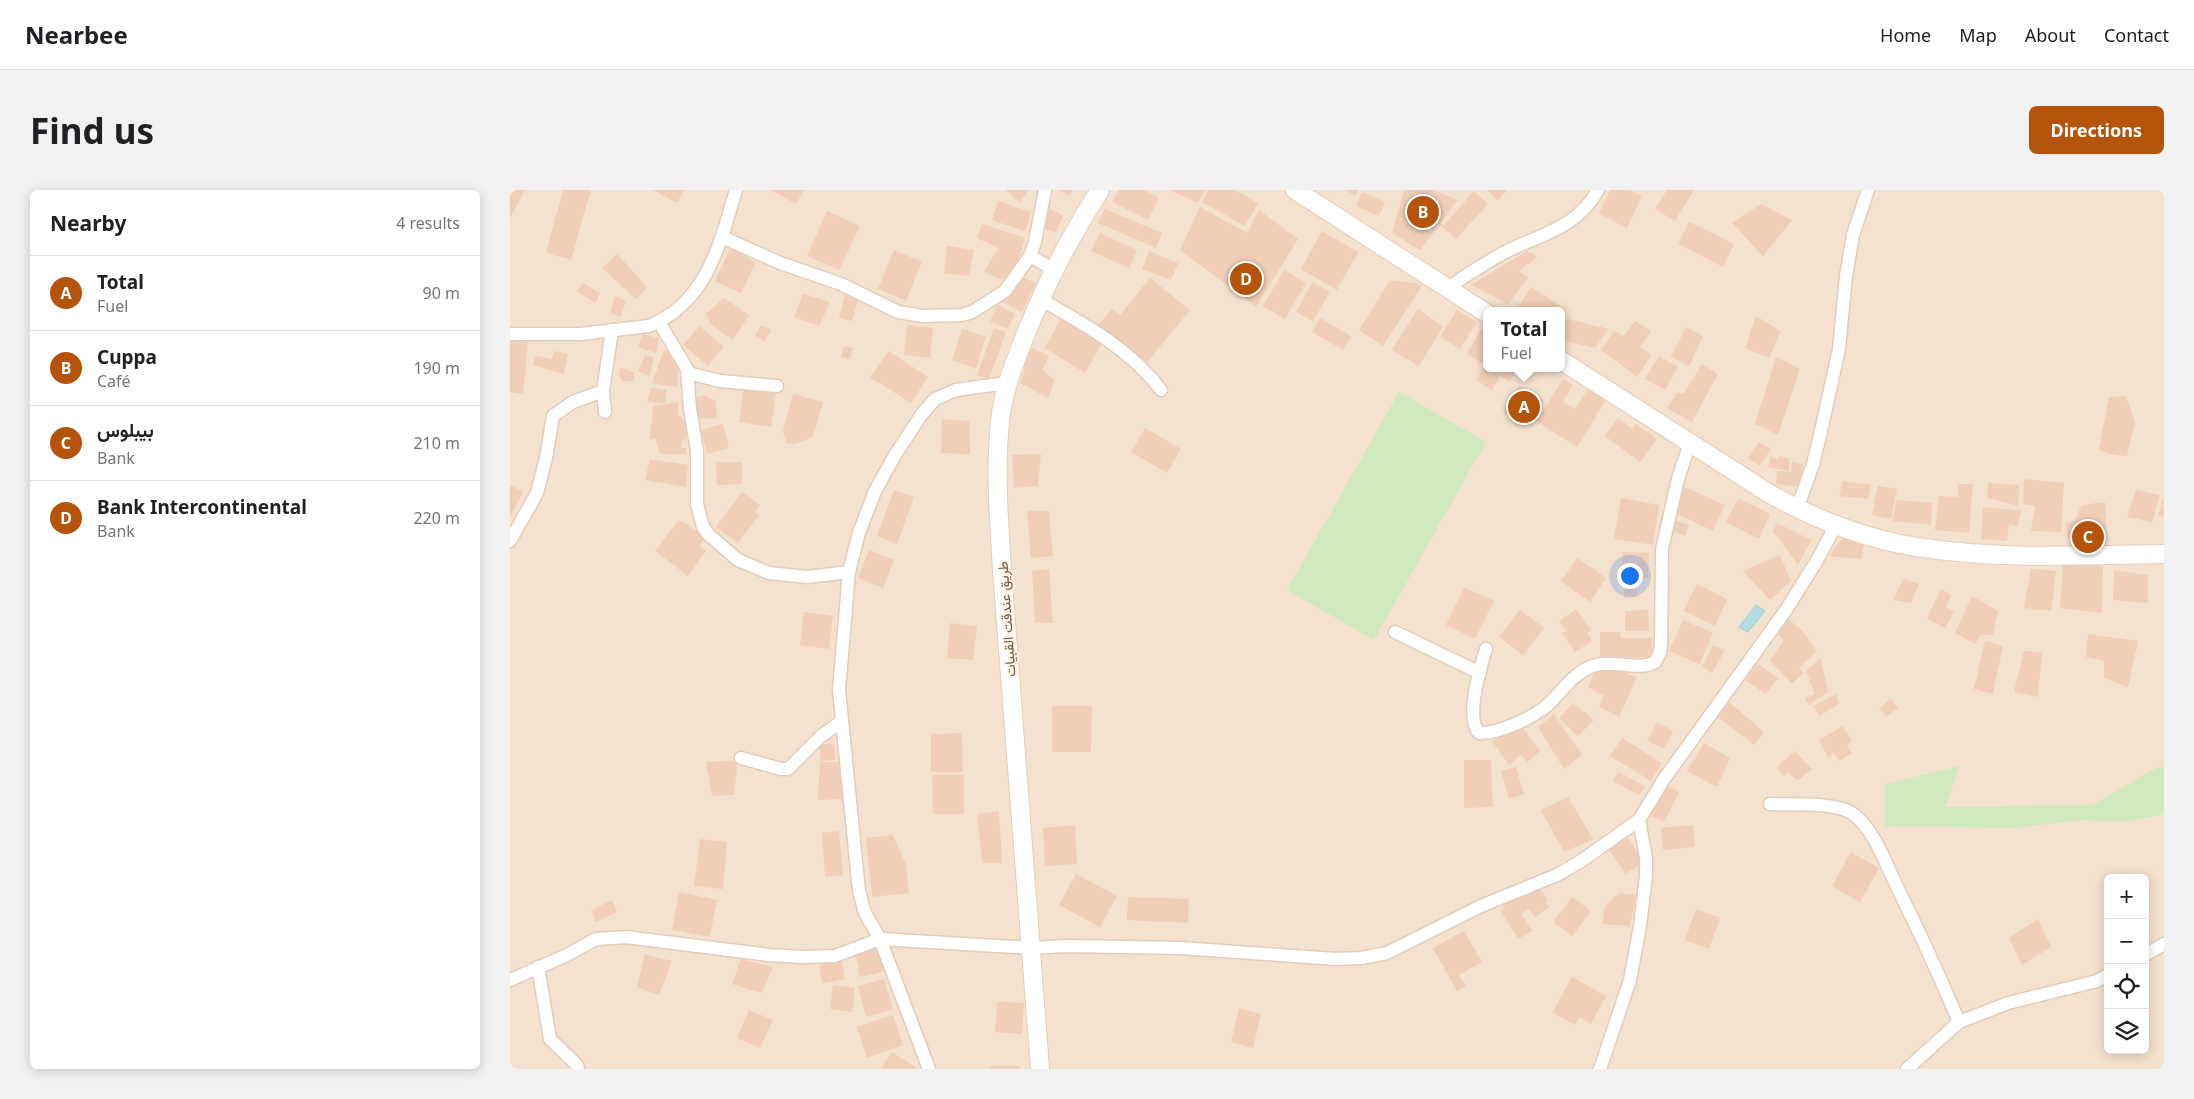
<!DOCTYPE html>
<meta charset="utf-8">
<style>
body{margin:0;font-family:"Noto Sans",Vazirmatn,sans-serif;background:#f2f2f2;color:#202124}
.controls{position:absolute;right:15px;bottom:15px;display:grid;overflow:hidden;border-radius:8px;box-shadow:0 2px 12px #0003}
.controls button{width:45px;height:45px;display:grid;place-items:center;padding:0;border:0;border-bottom:1px solid #e0e0e0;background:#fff;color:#202124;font:25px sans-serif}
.you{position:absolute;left:1119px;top:385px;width:18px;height:18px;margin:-12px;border:4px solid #fff;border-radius:50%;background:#1a73e8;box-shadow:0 0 0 8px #1a73e833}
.badge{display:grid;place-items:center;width:32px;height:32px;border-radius:50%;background:#b45309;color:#fff;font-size:16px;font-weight:700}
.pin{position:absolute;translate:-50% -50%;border:2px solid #fff;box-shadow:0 1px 5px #0006}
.popup{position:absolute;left:973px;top:117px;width:82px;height:65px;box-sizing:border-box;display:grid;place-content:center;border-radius:8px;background:#fff;filter:drop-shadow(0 1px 4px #0005);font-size:16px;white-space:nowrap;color:#757577}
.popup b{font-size:19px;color:#202124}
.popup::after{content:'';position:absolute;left:50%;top:100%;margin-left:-10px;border:10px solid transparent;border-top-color:#fff}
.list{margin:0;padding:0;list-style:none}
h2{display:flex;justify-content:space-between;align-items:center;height:65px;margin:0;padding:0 20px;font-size:21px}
h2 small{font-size:16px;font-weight:400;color:#757577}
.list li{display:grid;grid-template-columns:32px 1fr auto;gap:15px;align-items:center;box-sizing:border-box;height:75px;padding:0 20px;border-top:1px solid #e0e0e0}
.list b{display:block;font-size:19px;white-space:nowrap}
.list p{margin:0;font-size:16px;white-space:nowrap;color:#757577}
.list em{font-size:16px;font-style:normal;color:#757577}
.icon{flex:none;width:28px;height:28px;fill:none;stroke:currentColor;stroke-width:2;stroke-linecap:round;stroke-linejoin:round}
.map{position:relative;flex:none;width:1654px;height:879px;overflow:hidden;border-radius:8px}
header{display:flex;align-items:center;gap:30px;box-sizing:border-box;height:70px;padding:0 25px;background:#fff;border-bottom:1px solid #e0e0e0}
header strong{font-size:24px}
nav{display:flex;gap:28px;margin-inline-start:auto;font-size:18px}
.intro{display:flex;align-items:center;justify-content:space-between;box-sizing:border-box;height:120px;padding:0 30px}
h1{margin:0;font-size:35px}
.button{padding:12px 22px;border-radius:8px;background:#b45309;color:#fff;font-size:18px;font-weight:700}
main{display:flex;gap:30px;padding:0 30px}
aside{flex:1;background:#fff;border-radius:8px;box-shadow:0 2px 12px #0003}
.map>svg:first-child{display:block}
</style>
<header>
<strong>Nearbee</strong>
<nav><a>Home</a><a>Map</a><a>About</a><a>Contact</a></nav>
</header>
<div class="intro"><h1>Find us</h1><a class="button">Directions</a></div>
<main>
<aside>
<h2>Nearby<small>4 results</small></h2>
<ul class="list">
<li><span class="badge">A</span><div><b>Total</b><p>Fuel</p></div><em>90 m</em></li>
<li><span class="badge">B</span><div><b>Cuppa</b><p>Café</p></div><em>190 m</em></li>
<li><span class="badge">C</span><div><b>بيبلوس</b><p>Bank</p></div><em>210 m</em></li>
<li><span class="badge">D</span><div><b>Bank Intercontinental</b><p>Bank</p></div><em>220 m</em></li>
</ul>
</aside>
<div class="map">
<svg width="1654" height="879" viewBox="0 0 1654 879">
<rect width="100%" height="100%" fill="#fcf1df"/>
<!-- residential -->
<path fill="#f4e2ce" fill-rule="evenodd" d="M 0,0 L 1654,0 L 1654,879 L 0,879 ZM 976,121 L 1052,121 L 1052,178 L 976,178 ZM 1598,688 L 1635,688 L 1635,860 L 1598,860 Z"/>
<!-- green -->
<g fill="#d0e9be">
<polygon points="889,202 976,252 864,450 777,400"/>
<polygon points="1450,576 1435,617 1582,615 1648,577 1654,577 1654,624 1616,632 1572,630 1505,638 1375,636 1375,594"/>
</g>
<!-- water -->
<polygon fill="#b4dee5" stroke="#9bced7" points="1246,415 1255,421 1238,442 1229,437"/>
<!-- building -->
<g fill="#f1ceb7">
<polygon points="0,0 15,0 0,28"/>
<polygon points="53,0 81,0 61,70 36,63"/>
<polygon points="143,0 174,0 167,13"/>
<polygon points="261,0 294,0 286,14"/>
<polygon points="495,0 519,0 510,12"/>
<polygon points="548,0 563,0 560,6"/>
<polygon points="609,0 634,0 649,8 638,30 602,12"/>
<polygon points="660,0 695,0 688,13"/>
<polygon points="699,0 725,0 748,13 735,36 692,12"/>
<polygon points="836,0 849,0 845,6"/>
<polygon points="894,0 923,0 948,10 910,60 882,43"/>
<polygon points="977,0 997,0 988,10"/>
<polygon points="1100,0 1119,0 1132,6 1117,38 1089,24"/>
<polygon points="1157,0 1184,0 1165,31 1145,19"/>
<polygon points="964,1 978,14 946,49 929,34 934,35"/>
<polygon points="852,2 875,12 869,26 846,16"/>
<polygon points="488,11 521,22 515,41 482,30"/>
<polygon points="1251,14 1282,30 1253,66 1222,33"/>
<polygon points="690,17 737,43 749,20 788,49 746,117 670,60"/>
<polygon points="539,19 553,25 546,43 532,38"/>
<polygon points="595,19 652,43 646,58 588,33"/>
<polygon points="317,21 350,36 329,80 297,66"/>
<polygon points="1179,32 1224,54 1213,77 1168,54"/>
<polygon points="472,34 515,48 506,78 493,90 474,82 488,58 467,48"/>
<polygon points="812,41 848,62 827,100 791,79"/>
<polygon points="590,43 627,60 619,78 581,61"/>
<polygon points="437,56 464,60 459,86 434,83"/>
<polygon points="220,59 246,72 231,103 205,91"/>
<polygon points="384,60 412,72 396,111 368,99"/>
<polygon points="639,61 668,73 661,90 632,79"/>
<polygon points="1017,61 1027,67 1009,81 1018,88 998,114 961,95"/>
<polygon points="107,64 137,97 126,109 92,78"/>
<polygon points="774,80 796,93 775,129 753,116"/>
<polygon points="512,87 526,93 512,122 490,111"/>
<polygon points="640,88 680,120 634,176 587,137 602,119 610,125"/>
<polygon points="880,90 913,94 873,156 849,140"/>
<polygon points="803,92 820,102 803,131 786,122"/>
<polygon points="74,93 90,104 85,113 67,101"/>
<polygon points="1021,97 1051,116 1048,121 1006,120"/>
<polygon points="293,104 320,112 309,136 284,127"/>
<polygon points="335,105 348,109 342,131 329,128"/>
<polygon points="105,106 116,111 111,127 100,123"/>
<polygon points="214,108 239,125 223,150 201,135 196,124"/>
<polygon points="488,115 505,124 497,139 480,131"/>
<polygon points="908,119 933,137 909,176 882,160"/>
<polygon points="947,120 967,132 950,159 930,147"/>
<polygon points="553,125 592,153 575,183 535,158"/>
<polygon points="1246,126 1271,141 1259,168 1235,158"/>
<polygon points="810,128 841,146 833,160 802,142"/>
<polygon points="1057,129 1099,139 1085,158 1052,150 1052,137"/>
<polygon points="1125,131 1141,141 1130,157 1141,165 1127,187 1091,160 1104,141 1114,146"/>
<polygon points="251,135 261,140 255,151 245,146"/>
<polygon points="397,135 423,138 420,168 394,165"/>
<polygon points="189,136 214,156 198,176 173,155"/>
<polygon points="1176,137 1193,146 1179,176 1161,167"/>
<polygon points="484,138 496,142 479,189 467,185"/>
<polygon points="452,139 476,147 466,179 442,170"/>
<polygon points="971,139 976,142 976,178 1007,178 1000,192 990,186 982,200 966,190 975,175 957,164"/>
<polygon points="132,144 149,148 146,163 128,157"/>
<polygon points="0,150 18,152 13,204 0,202"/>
<polygon points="334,156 343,158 340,169 331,167"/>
<polygon points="522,158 539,166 532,180 545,190 538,208 510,193 515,179 513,177"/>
<polygon points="154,160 159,162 169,172 167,197 142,193"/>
<polygon points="44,161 58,164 54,184 23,175 25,166 42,169"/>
<polygon points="379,161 418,187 401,213 360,187"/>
<polygon points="135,165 144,168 139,186 128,181"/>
<polygon points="1149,166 1168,177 1155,200 1135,189"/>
<polygon points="1266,167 1290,179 1268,245 1245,234"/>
<polygon points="1192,174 1208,184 1182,232 1157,218 1167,203 1174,203"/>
<polygon points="110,178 124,182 124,191 113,191 109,186"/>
<polygon points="1053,189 1063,195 1053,212 1065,219 1079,197 1097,208 1067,257 1026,231"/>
<polygon points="1009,195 1034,211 1021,235 994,223"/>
<polygon points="234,197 266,203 261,237 229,232"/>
<polygon points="141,198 157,200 155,213 137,212"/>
<polygon points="283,204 313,212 303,247 285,254 276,253 273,240"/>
<polygon points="194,205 206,211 207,228 186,229 184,209"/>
<polygon points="1616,206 1625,232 1617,266 1605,265 1589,260 1599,207"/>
<polygon points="168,212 168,224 176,233 176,249 172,250 171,258 176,258 176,264 150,264 145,248 140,250 143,216"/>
<polygon points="1108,228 1122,239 1126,234 1147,249 1130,272 1095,246"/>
<polygon points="432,229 459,231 460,264 431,263"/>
<polygon points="213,234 219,258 197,264 191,240"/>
<polygon points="635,238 671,259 657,283 621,262"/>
<polygon points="1249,252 1261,259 1250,276 1238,268"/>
<polygon points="531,264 528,296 504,298 502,265"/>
<polygon points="1269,266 1279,268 1279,281 1258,277 1260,268 1268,269"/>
<polygon points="140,269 178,275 176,297 135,290"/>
<polygon points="206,272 232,272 232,294 207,295"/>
<polygon points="1282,272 1293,274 1290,297 1266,294 1267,281 1281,282"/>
<polygon points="1514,289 1554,293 1551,342 1521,341 1525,316 1513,314"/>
<polygon points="1333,291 1361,295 1358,309 1329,306"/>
<polygon points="1478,293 1509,295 1508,316 1477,308"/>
<polygon points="1448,294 1463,294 1459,343 1425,340 1429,306 1448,307"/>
<polygon points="0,295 13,302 0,327"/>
<polygon points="1368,296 1387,299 1381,329 1362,325"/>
<polygon points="1175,297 1215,315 1203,341 1164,322"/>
<polygon points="384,300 404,307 387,354 367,346"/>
<polygon points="1626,300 1650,305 1642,332 1617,327"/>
<polygon points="232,302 250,315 245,322 249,325 228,353 206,337"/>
<polygon points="1653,307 1654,327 1648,326"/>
<polygon points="1111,308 1149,315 1143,355 1104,349"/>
<polygon points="1228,308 1260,324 1249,349 1216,332"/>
<polygon points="1386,310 1422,313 1421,335 1383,331"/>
<polygon points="1595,312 1597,350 1557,347 1556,334 1564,331 1572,315"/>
<polygon points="1473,317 1511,321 1508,336 1499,334 1497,351 1471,349"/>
<polygon points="517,321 539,321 543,366 521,368"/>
<polygon points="1164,330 1179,335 1175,346 1160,340"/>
<polygon points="168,331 175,333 196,348 189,356 196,361 178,386 145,361"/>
<polygon points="1267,333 1301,350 1288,375 1263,341"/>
<polygon points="1332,348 1354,353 1351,369 1319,366"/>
<polygon points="359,360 384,370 373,398 348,388"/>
<polygon points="1113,362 1139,363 1138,388 1112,387"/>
<polygon points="1270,365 1281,391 1260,410 1233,381"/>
<polygon points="1067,368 1096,388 1080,412 1051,391"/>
<polygon points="1553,373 1593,376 1592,423 1550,418"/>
<polygon points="539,379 543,433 525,433 522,381"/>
<polygon points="1521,379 1546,381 1541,421 1514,418"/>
<polygon points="1604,380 1638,385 1638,413 1603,410"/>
<polygon points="1394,388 1409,394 1401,413 1383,410"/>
<polygon points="1114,393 1127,393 1127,407 1114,408"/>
<polygon points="1187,394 1217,409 1205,436 1174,421"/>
<polygon points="954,397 984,411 965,449 936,435"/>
<polygon points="1431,399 1441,405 1436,417 1444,422 1435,438 1417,428"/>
<polygon points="1462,406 1488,421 1483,445 1470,445 1465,454 1445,443"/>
<polygon points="1066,419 1081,440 1077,443 1082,451 1065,462 1052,443 1056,441 1049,431"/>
<polygon points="1010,420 1034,438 1013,465 989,447"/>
<polygon points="1138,420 1139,441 1115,441 1115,421"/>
<polygon points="294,422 323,426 319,459 290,455"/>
<polygon points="1277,428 1293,441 1307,461 1289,478 1293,483 1282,494 1260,471 1274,450 1267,443"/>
<polygon points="1173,430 1203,443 1190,474 1159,461"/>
<polygon points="440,433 467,436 463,470 437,468"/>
<polygon points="1090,442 1110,442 1111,448 1142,448 1142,467 1090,468"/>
<polygon points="1578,444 1628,451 1618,497 1594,488 1594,471 1576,467"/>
<polygon points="1475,451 1493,456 1483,504 1464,499"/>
<polygon points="1203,455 1215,460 1202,483 1192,477"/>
<polygon points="1514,461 1532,462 1528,507 1504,502"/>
<polygon points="1311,468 1318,502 1299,515 1295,508 1305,504 1296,481"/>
<polygon points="1248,474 1268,488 1256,504 1235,490"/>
<polygon points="1103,478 1127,487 1109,527 1089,516 1094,506 1078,497 1085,481"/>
<polygon points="1326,504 1329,514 1309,526 1304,516"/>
<polygon points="1381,509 1388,518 1376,527 1369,518"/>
<polygon points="1219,512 1254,542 1244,555 1208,527"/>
<polygon points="1063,513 1084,530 1068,546 1049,528"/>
<polygon points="542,516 582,516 581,562 542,562"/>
<polygon points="1044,524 1072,565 1054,579 1028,537"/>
<polygon points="1147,532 1163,541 1154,559 1137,551"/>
<polygon points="1010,535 1030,561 1017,572 1011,565 999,575 982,551"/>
<polygon points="1333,536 1342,551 1337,556 1342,563 1329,571 1324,563 1318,567 1309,550"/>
<polygon points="452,543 453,582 421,582 421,544"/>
<polygon points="1112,548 1152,573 1141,591 1100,566"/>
<polygon points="1194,553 1220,568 1207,597 1177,581"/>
<polygon points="310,554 324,554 325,570 310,571"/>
<polygon points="1285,561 1302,579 1287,591 1278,582 1274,586 1266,577"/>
<polygon points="228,570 224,605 202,606 196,572"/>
<polygon points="954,570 981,570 983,617 954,618"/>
<polygon points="310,572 331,572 332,609 308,610"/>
<polygon points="1006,577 1014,604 999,609 991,581"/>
<polygon points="1108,582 1135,596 1130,605 1103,591"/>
<polygon points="422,585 454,585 454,624 423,624"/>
<polygon points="1153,594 1169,602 1154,632 1138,625"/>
<polygon points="1058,607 1083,649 1054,662 1031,620"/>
<polygon points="489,621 492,673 472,673 467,624"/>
<polygon points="565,635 567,674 535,676 533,638"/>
<polygon points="1183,635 1185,657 1153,660 1151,638"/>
<polygon points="329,641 333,685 315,687 312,643"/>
<polygon points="383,645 396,675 399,703 362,707 356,648"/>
<polygon points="1117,646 1133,672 1116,684 1098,659"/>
<polygon points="190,649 217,652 213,699 184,696"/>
<polygon points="1341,662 1369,678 1350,712 1322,696"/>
<polygon points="566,684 607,706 590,737 549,715"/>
<polygon points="1028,696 1038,710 1035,712 1040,717 1025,727 1019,719 1011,724 1022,741 1008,749 991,722 994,715"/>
<polygon points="169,702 207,710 200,747 162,740"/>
<polygon points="1109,703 1126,705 1120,736 1092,734 1095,716"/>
<polygon points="618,707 679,709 678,733 617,730"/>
<polygon points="1062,707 1081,721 1062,746 1043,732"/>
<polygon points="102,710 107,722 86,732 81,720"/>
<polygon points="1186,719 1210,728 1199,759 1175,750"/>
<polygon points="1528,729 1541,757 1512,775 1499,748"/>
<polygon points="954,741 972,772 949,785 956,796 947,801 923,758"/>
<polygon points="368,757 373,782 350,787 345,762"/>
<polygon points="135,764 162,771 149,805 127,797"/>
<polygon points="231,769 263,777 252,803 222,794"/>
<polygon points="332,771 335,789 312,793 309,775"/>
<polygon points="1062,787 1096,806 1081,834 1069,827 1065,835 1042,823"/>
<polygon points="374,789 383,819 356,827 348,796"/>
<polygon points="323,795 345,798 342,822 320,819"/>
<polygon points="487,812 514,813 512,844 485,842"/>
<polygon points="729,818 751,824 743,858 721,852"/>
<polygon points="239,820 263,830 250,858 227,848"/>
<polygon points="383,825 393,855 357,868 347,837"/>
<polygon points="382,862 408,879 371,879"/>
<rect x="481" y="876" width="29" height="3"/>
</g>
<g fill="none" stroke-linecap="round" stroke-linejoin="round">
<defs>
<g id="minor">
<polyline points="212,47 270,73 331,94 388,122 413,126 452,125 462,122 495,101 520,66 543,79"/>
<polyline points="520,66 525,52 535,0"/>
<path d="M 937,98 C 956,86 976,72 997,61 C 1032,44 1068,37 1088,0"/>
<path d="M 530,109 C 574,134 620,159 651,200"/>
<polyline points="149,132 177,179 180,219 187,261 187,314 193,337 199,345 228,370 259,383 297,387 339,382"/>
<path d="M 0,144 L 70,144 L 139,136 C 197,113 210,53 226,0"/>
<polyline points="178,183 210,191 267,196"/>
<polyline points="95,222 93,201 102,140"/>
<polyline points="1287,319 1303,274 1311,241 1329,159 1336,86 1343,45 1358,0"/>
<polyline points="0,351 27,303 36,268 43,226 63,212 93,201"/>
<polyline points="885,442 970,483"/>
<path d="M 976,459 C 970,478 955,528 969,543 C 988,544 1019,529 1034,518 C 1050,505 1060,486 1080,477 C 1101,468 1128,482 1145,472 L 1150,463 L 1151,455 L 1152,359 L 1168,289 L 1180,253"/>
<polyline points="231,568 271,579 278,579 311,546 331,532"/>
<path d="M 1260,614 C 1281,615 1321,612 1340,622 C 1363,635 1377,677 1388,699 C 1410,743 1430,787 1449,832"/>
<polyline points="1635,765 1654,754"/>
<polyline points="28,777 40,849 67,875 68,879"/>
<polyline points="0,790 57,765 86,749 116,747 259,765 292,767 325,766 370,749 521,758 557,756 671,758 826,769 851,768 877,763 971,716 1047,685 1071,671 1129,630 1154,589 1276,420 1306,372 1326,335"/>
<polyline points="419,879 370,749 355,723 349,701 329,500 339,382 349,343 365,301 385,265 412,224 425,209 446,200 497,193"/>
<polyline points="1090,879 1120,790 1130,736 1136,686 1136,668 1129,630"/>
<polyline points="1397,879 1449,832 1498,813 1587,791 1598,785"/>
</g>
<g id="secondary">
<polyline points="785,0 976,123"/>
<path d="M 1052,171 L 1260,304 C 1305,329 1355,349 1407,357 C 1488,370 1572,365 1654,364"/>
<path d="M 530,879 L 492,380 C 489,331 485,281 490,232 C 493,200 505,171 517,141 C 537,91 561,45 590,0"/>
</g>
</defs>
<!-- minor casing -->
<use href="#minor" stroke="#e0cdbc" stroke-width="15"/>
<!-- secondary casing -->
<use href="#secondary" stroke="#e5ceba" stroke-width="20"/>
<!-- minor -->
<use href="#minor" stroke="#fff" stroke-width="12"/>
<!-- secondary -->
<use href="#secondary" stroke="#fff" stroke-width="18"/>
</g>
<g text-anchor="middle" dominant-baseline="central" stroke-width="4.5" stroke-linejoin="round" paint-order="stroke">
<!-- street labels -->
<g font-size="14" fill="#725647" stroke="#fff5e5">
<text transform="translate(496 429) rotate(-94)">طريق عندقت القبيات</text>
</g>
</g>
</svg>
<div class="controls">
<button>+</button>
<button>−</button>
<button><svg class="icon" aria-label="locate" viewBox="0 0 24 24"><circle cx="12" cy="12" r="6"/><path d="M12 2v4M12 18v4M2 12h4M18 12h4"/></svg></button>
<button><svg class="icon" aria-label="layers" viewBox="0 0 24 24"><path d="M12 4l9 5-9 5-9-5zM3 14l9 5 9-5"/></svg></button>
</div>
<div class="you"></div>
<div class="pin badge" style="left:1014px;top:217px">A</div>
<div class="popup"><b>Total</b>Fuel</div>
<div class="pin badge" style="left:913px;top:22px">B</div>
<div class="pin badge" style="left:1578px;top:347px">C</div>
<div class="pin badge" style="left:736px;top:89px">D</div>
</div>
</main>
